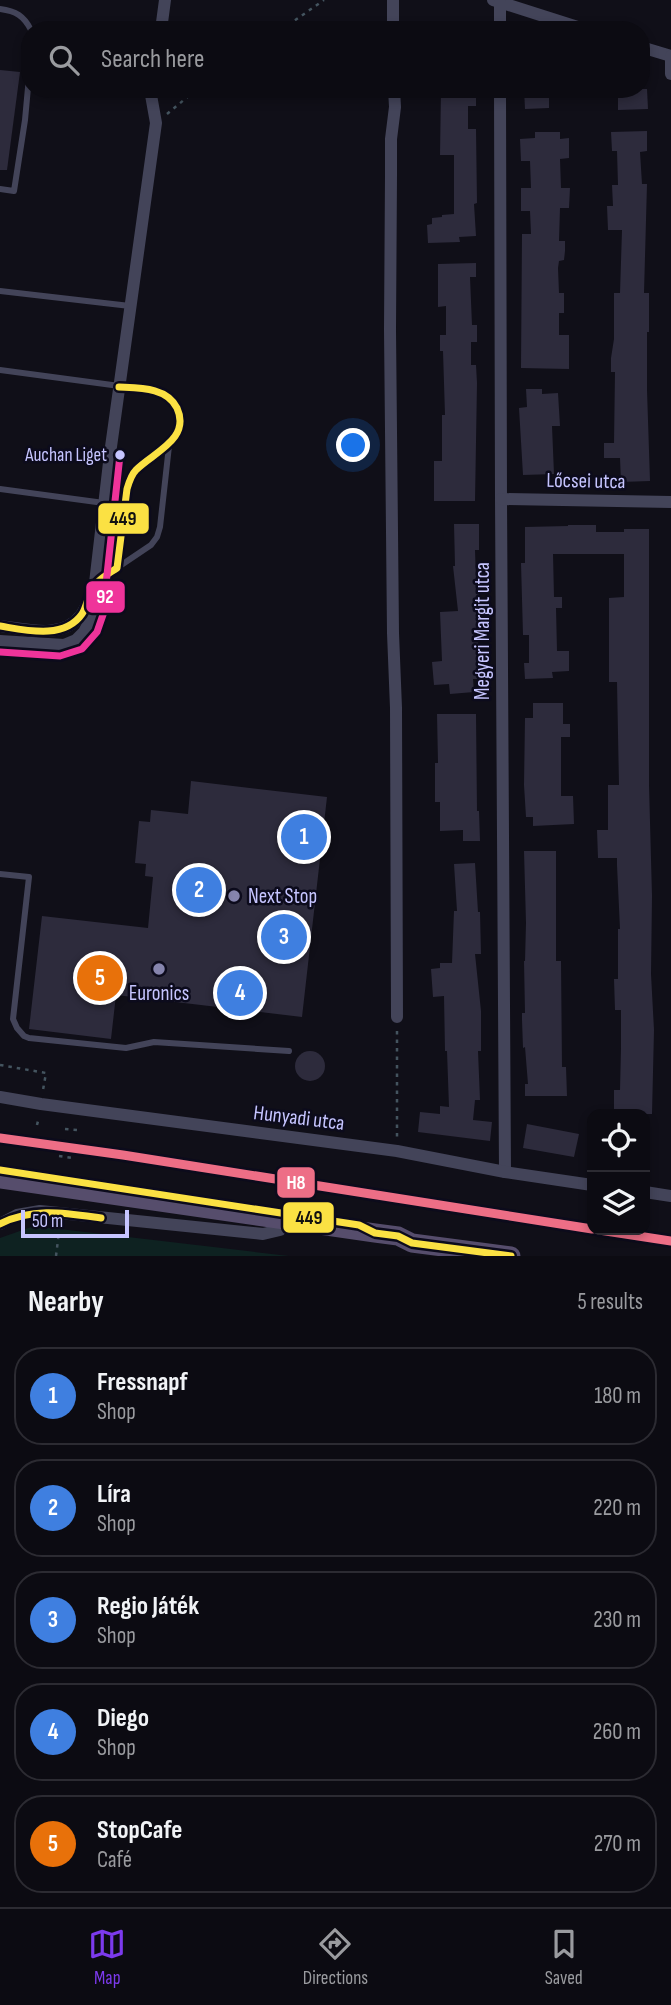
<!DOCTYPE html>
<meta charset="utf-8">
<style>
body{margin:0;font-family:"Sofia Sans Condensed",sans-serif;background:#15141b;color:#f1f3f6}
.controls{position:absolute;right:21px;bottom:21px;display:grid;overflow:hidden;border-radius:14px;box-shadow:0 4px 10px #0003}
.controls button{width:63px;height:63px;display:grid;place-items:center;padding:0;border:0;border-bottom:2px solid #2c2b32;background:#0c0b12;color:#f1f3f6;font:35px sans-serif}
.scale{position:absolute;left:21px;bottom:18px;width:108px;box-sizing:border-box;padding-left:7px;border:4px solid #c6c5ff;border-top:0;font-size:19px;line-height:24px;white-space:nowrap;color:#c6c5ff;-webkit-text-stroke:5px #0c0b1c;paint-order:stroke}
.you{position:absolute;left:354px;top:446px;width:24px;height:24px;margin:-18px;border:5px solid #fff;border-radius:50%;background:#1a73e8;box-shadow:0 0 0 10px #1a73e833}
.badge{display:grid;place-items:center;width:46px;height:46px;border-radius:50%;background:#7c3aed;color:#fff;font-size:23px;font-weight:700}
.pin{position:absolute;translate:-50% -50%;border:4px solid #fff;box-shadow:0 2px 7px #0006}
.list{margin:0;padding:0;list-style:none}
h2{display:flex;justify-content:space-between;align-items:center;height:91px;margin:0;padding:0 28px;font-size:30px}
h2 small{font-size:23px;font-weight:400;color:#9a9b9f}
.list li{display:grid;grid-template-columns:46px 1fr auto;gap:21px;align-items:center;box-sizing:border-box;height:98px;margin:0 14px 14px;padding:0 14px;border:2px solid #2c2b32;border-radius:28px}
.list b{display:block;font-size:26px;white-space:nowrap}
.list p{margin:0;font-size:23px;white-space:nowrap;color:#9a9b9f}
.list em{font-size:23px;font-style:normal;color:#9a9b9f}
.icon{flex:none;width:38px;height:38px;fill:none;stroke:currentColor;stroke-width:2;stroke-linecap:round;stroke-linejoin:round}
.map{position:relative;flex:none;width:671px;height:1256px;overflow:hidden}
.search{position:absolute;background:#0c0b12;box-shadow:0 4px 10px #0003;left:21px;right:21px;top:21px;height:77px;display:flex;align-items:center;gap:18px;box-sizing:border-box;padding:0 24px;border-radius:28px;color:#9a9b9f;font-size:26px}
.sheet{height:651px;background:#0c0b12}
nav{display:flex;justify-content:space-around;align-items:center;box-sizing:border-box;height:98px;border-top:2px solid #2c2b32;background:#0c0b12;font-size:19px;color:#9a9b9f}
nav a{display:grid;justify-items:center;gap:4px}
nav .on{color:#7c3aed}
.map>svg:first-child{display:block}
</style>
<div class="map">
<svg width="671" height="1256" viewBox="0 0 671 1256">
<rect width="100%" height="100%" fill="#100f18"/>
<!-- green -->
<polygon fill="#0e2221" points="34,1226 289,1256 0,1256 0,1238"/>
<!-- building -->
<g fill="#2d2b3c">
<polygon points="0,70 20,72 7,170 0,170"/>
<polygon points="441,89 476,89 476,106 468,106 468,129 476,129 477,203 474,204 476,236 459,237 460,242 428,243 427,225 432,224 432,218 442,217 442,215 454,214 454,155 440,155"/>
<polygon points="524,89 549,89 549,108 525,109"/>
<polygon points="618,89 647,89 648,109 618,110"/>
<polygon points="647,131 647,151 640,152 642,184 647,184 644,293 649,293 649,332 647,332 647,390 650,481 621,482 620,458 604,458 604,443 614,443 615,372 611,372 611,358 614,339 614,293 620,293 622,230 608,230 607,206 613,206 612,185 618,185 617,151 612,151 611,132"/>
<polygon points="535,132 560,132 560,139 569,138 569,158 560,159 561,188 570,188 569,208 560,208 559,241 565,241 565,251 564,260 559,261 558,268 559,293 564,293 564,313 559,313 559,335 569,335 569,369 521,368 522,234 531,234 530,211 521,211 521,188 531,188 530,161 521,161 520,139 535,138"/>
<polygon points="476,263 476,277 470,277 472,325 477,325 477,342 471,342 471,365 476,365 477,383 475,501 434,501 434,461 442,461 442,415 445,415 443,351 440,351 440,335 446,335 446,306 438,307 438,264"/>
<polygon points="526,389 542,389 542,394 558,393 560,426 552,426 554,474 523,475 519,408 527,407"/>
<polygon points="454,524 479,524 479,550 475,550 476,580 478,579 479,600 476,600 479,659 481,659 482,679 473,679 474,692 450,694 449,684 434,685 432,662 442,661 440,612 458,611 453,566 455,566"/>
<polygon points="568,525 596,525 596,532 624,532 624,529 649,529 649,785 652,896 651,974 654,1030 652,1114 614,1114 614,1090 620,1090 621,1048 621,1010 615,1010 614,979 618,979 618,929 620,929 617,865 617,858 598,858 597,830 608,830 608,785 619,785 617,682 609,682 609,598 624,597 624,554 553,554 554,597 562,597 562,608 556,608 557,651 569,651 569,671 552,672 553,678 525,679 524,663 529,663 529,635 523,635 521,563 525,563 525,527 568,526"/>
<polygon points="533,703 563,703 563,724 570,724 570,737 561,737 561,796 573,796 574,824 533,826 533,817 526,817 524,785 525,718 533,718"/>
<polygon points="437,714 476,714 477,811 479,811 480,841 463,841 463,830 440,831 440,802 435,802 435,763 438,763"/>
<polygon points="191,781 327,797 302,1017 116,995 111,1039 29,1029 42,916 148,928 153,877 145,876 146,864 135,863 139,821 150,822 151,810 188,814"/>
<polygon points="524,851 556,851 556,961 561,961 562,1067 566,1067 567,1096 525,1096 525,1084 528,1084 525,1047 523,1048 522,1020 522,1013 525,1013 524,961 525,961 526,923"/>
<polygon points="475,863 478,912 480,912 481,954 475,954 481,1011 481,1051 478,1051 480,1100 475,1100 473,1120 492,1122 490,1141 418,1132 420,1112 440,1114 440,1106 449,1107 447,1051 445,1051 444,996 433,997 431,969 440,968 440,963 452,963 454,911 457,911 454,864"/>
<circle cx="310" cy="1066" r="15"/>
<polygon points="527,1124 579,1134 574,1157 523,1148"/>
</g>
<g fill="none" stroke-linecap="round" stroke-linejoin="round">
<!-- path -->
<g stroke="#44545f" stroke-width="2.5" stroke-dasharray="3.5 5" stroke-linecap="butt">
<polyline points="281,30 324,0"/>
<polyline points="167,114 197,89"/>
<polyline points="397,1031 397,1139"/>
<polyline points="0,1065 46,1073 43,1090"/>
<polyline points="37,1125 39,1117"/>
<polyline points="65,1129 78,1130"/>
<polyline points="59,1156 73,1158"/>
<polyline points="56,1256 59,1232"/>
</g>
<!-- service -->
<g stroke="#434459" stroke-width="6">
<path d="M 0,9 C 16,11 24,16 31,30"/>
<polyline points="102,89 151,95"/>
<polyline points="0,189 14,191 25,120 30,66"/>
<polyline points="0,291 130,306"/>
<path d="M 0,370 L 157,391 C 167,394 173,398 177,408 C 191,439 154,453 136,470 C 131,475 129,482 127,489 L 117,568"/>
<polyline points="0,489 104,503"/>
<polyline points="96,582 151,545 157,537 160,527 169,446"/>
<polyline points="0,874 29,877 13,1019 17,1028 24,1036 29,1038 126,1048 154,1042 289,1051"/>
</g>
<!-- minor -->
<g stroke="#434459" stroke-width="12">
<polyline points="493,0 587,30"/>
<polyline points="500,2 500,30"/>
<polyline points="161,30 165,0"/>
<polyline points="393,30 393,0"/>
<polyline points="641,47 671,56"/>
<polyline points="671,56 671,74"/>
<polyline points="394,89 395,107 391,139 391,175 390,330 393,633 396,708 397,1017"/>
<polyline points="500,89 501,499 505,1172"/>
<polyline points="501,499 671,502"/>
<path d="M 0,626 C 25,629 63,640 81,615 C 86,608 89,598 93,590"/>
<polyline points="0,641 64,645 76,640 84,632 94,613 95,583 110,454 156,123 151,95 152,89"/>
<polyline points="0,1097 41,1104 397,1151 505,1172 592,1185"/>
<polyline points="645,1192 671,1196"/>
<polyline points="0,1224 17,1215 40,1211 263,1234 280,1230"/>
</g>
<!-- primary -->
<polyline stroke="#564d6c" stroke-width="19" points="0,1179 375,1233 398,1236 412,1243 511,1256"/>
<defs>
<g id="bus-1">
<path d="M 0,626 C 25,630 64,640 82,614 C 86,608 87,600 90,594 C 96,580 105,576 117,568 L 127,489 C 129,482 131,475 136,470 C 154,452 191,439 177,408 C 167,387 139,388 119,387"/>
<polyline points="0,1170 359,1225 375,1233 398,1236 412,1243 511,1256"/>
<path d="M 0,1224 C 33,1207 65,1213 101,1218"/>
</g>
<polyline id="bus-2" points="0,652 60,656 82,649 97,632 105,609 106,584 120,455"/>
</defs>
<!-- bus-1 casing -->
<use href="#bus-1" stroke="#0c0b1c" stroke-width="12"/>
<!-- bus-2 casing -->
<use href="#bus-2" stroke="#0c0b1c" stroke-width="12"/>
<!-- bus-1 -->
<use href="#bus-1" stroke="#fbe143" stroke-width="7"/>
<!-- bus-2 -->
<use href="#bus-2" stroke="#ef339a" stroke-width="7"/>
<defs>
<g id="rail-1">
<polyline points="0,1138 123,1155 592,1229"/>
<polyline points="599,1230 671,1241"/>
</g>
</defs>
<!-- rail-1 casing -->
<use href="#rail-1" stroke="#0c0b1c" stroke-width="14"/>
<!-- rail-1 -->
<use href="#rail-1" stroke="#ed6e86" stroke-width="9"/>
</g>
<!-- markers -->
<circle fill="#c6c5ff" stroke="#0c0b1c" stroke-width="2.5" cx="120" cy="455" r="6"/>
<g fill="#8685ae" stroke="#0c0b1c" stroke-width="2.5">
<circle cx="234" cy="896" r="7"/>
<circle cx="159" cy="969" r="7"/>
</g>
<g text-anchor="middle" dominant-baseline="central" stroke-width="5" stroke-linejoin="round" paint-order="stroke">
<!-- bus labels -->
<g font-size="19" fill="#c6c5ff" stroke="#0c0b1c" text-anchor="end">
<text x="107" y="455">Auchan Liget</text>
</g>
<!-- street labels -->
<g font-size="21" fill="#c6c5ff" stroke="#0c0b1c">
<text transform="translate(586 481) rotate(1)">Lőcsei utca</text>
<text transform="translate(482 631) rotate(-90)">Megyeri Margit utca</text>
<text transform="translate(299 1118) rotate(7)">Hunyadi utca</text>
</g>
<!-- poi labels -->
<g font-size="21" fill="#c6c5ff" stroke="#0c0b1c" text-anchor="start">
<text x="248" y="896">Next Stop</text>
<text x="159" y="993" text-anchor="middle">Euronics</text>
</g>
</g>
<g stroke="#0c0b1c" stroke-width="2.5">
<rect x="97" y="502" width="53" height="33" rx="7" fill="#fbe143"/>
<rect x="85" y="580" width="41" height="34" rx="7" fill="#ef339a"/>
<rect x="276" y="1166" width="40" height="33" rx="7" fill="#ed6e86"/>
<rect x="282" y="1201" width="53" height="33" rx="7" fill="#fbe143"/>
</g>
<g font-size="19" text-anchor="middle" font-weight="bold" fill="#fff">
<text x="105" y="603">92</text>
<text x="296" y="1189">H8</text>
</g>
<g font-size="19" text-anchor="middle" font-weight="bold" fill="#111">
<text x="123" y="525">449</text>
<text x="309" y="1224">449</text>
</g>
</svg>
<div class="controls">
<button><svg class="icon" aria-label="locate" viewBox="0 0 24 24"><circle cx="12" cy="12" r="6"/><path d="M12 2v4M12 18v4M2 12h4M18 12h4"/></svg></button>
<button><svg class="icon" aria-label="layers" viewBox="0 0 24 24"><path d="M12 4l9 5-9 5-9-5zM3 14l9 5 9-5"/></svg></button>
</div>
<div class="scale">50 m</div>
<div class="you"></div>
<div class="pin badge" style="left:304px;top:837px;background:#3f7fe0">1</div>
<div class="pin badge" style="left:199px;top:890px;background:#3f7fe0">2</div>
<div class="pin badge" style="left:284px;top:937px;background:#3f7fe0">3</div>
<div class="pin badge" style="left:240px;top:993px;background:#3f7fe0">4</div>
<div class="pin badge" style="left:100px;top:978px;background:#e8710a">5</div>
<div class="search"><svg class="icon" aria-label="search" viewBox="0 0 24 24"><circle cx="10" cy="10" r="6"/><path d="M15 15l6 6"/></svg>Search here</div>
</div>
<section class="sheet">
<h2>Nearby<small>5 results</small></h2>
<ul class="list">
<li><span class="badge" style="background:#3f7fe0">1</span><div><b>Fressnapf</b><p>Shop</p></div><em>180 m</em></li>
<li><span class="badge" style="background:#3f7fe0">2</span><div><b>Líra</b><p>Shop</p></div><em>220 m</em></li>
<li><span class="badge" style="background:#3f7fe0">3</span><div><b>Regio Játék</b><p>Shop</p></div><em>230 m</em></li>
<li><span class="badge" style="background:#3f7fe0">4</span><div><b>Diego</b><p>Shop</p></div><em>260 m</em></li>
<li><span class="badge" style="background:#e8710a">5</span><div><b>StopCafe</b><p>Café</p></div><em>270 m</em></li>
</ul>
</section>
<nav>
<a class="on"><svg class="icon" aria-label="map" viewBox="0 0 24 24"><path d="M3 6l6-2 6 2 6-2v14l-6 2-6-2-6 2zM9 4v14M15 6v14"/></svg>Map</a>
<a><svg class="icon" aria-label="directions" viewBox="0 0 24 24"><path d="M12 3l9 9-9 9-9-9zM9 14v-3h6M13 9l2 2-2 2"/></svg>Directions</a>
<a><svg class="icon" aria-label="saved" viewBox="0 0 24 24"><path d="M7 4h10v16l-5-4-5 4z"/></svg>Saved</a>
</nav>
